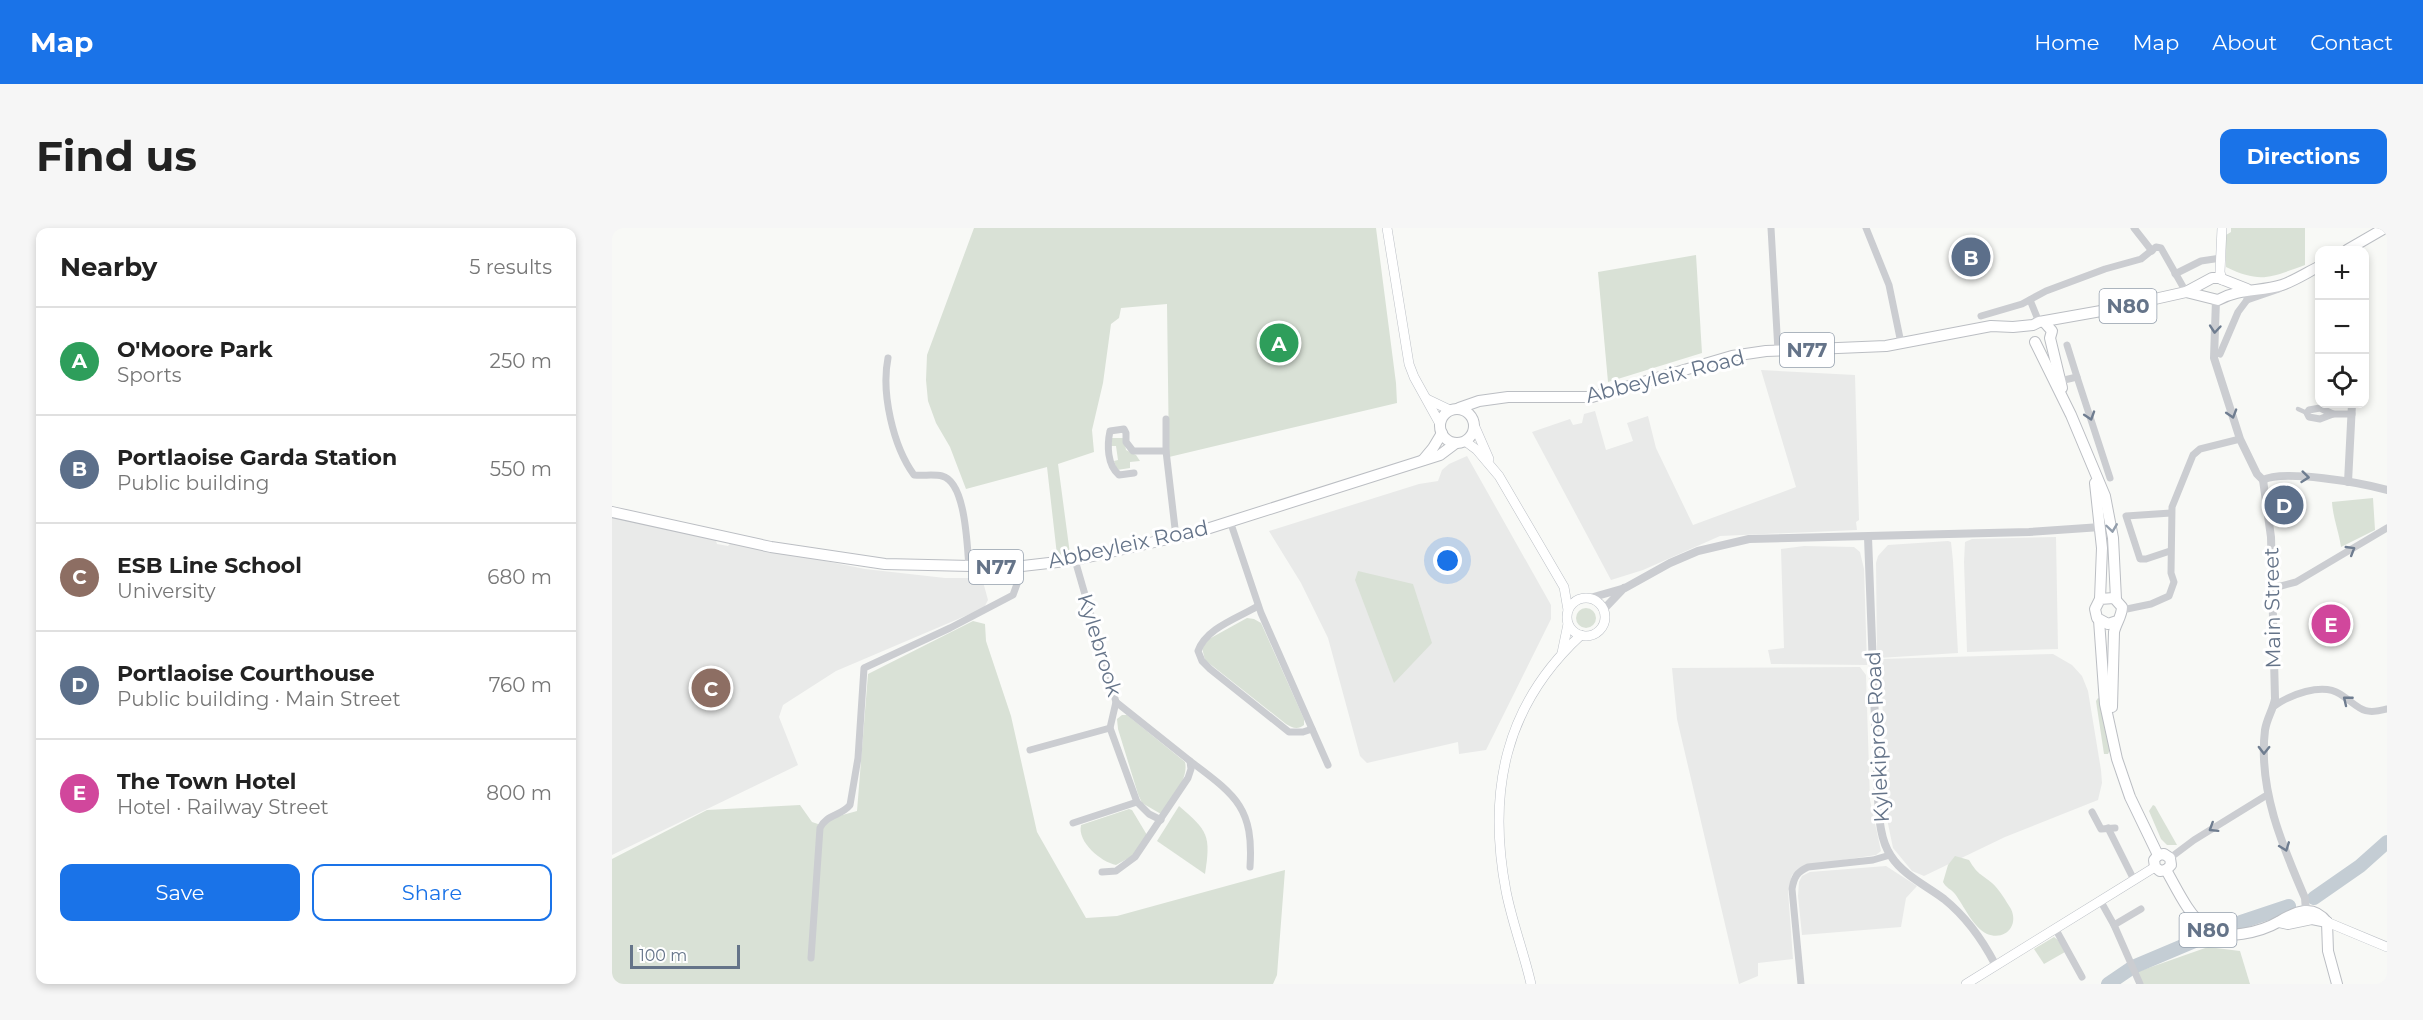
<!DOCTYPE html>
<meta charset="utf-8">
<style>
body{margin:0;font-family:Montserrat,sans-serif;background:#f6f6f6;color:#222}
.controls{position:absolute;right:18px;top:18px;display:grid;overflow:hidden;border-radius:12px;box-shadow:0 3px 9px #0003}
.controls button{width:54px;height:54px;display:grid;place-items:center;padding:0;border:0;border-bottom:2px solid #e0e0e0;background:#fff;color:#222;font:30px sans-serif}
.scale{position:absolute;left:18px;bottom:15px;width:110px;box-sizing:border-box;padding-left:6px;border:3px solid #657489;border-top:0;font-size:16px;line-height:21px;white-space:nowrap;color:#657489;-webkit-text-stroke:4px #fff;paint-order:stroke}
.you{position:absolute;left:836px;top:333px;width:21px;height:21px;margin:-15px;border:4px solid #fff;border-radius:50%;background:#1a73e8;box-shadow:0 0 0 9px #1a73e833}
.badge{display:grid;place-items:center;width:39px;height:39px;border-radius:50%;background:#1a73e8;color:#fff;font-size:20px;font-weight:700}
.pin{position:absolute;translate:-50% -50%;border:3px solid #fff;box-shadow:0 2px 6px #0006}
.list{margin:0;padding:0;list-style:none}
h2{display:flex;justify-content:space-between;align-items:center;height:78px;margin:0;padding:0 24px;font-size:26px}
h2 small{font-size:20px;font-weight:400;color:#767676}
.list li{display:grid;grid-template-columns:39px 1fr auto;gap:18px;align-items:center;box-sizing:border-box;height:108px;padding:0 24px;border-top:2px solid #e0e0e0}
.list b{display:block;font-size:22px;white-space:nowrap}
.list p{margin:0;font-size:20px;white-space:nowrap;color:#767676}
.list em{font-size:20px;font-style:normal;color:#767676}
.actions{display:flex;gap:12px;padding:18px 24px}
.actions a{flex:1;padding:14px 0;border:2px solid #1a73e8;border-radius:12px;text-align:center;font-size:21px;color:#1a73e8}
.actions .main{background:#1a73e8;color:#fff}
.icon{flex:none;width:33px;height:33px;fill:none;stroke:currentColor;stroke-width:2;stroke-linecap:round;stroke-linejoin:round}
.map{position:relative;flex:none;width:1775px;height:756px;overflow:hidden;border-radius:12px}
header{display:flex;align-items:center;gap:36px;box-sizing:border-box;height:84px;padding:0 30px;background:#1a73e8;color:#fff}
header strong{font-size:28px}
nav{display:flex;gap:33px;margin-inline-start:auto;font-size:21px}
.intro{display:flex;align-items:center;justify-content:space-between;box-sizing:border-box;height:144px;padding:0 36px}
h1{margin:0;font-size:42px}
.button{padding:15px 27px;border-radius:12px;background:#1a73e8;color:#fff;font-size:21px;font-weight:700}
main{display:flex;gap:36px;padding:0 36px}
aside{flex:1;background:#fff;border-radius:12px;box-shadow:0 3px 9px #0003}
.map>svg:first-child{display:block}
</style>
<header>
<strong>Map</strong>
<nav><a>Home</a><a>Map</a><a>About</a><a>Contact</a></nav>
</header>
<div class="intro"><h1>Find us</h1><a class="button">Directions</a></div>
<main>
<aside>
<h2>Nearby<small>5 results</small></h2>
<ul class="list">
<li><span class="badge" style="background:#2e9e5b">A</span><div><b>O'Moore Park</b><p>Sports</p></div><em>250 m</em></li>
<li><span class="badge" style="background:#5c6f8a">B</span><div><b>Portlaoise Garda Station</b><p>Public building</p></div><em>550 m</em></li>
<li><span class="badge" style="background:#8d6e63">C</span><div><b>ESB Line School</b><p>University</p></div><em>680 m</em></li>
<li><span class="badge" style="background:#5c6f8a">D</span><div><b>Portlaoise Courthouse</b><p>Public building · Main Street</p></div><em>760 m</em></li>
<li><span class="badge" style="background:#d1479c">E</span><div><b>The Town Hotel</b><p>Hotel · Railway Street</p></div><em>800 m</em></li>
</ul>
<div class="actions"><a class="main">Save</a><a>Share</a></div>
</aside>
<div class="map">
<svg width="1775" height="756" viewBox="0 0 1775 756">
<rect width="100%" height="100%" fill="#f8f9f6"/>
<!-- built -->
<g fill="#e9eae9">
<polygon points="1149,142 1243,147 1247,292 1244,294 1245,302 1108,308 1031,342 999,352 920,204 958,191 961,197 970,195 972,186 983,183 994,222 1021,213 1015,195 1036,188 1044,220 1081,297 1184,259"/>
<polygon points="855,228 939,377 939,391 874,522 847,526 846,514 755,535 748,528 716,410 689,355 657,303 807,256 826,253 830,242 837,236"/>
<polygon points="0,289 103,310 105,316 116,318 119,314 253,341 333,350 370,350 376,372 372,380 224,443 171,477 167,489 186,537 0,627"/>
<polygon points="1444,309 1446,421 1355,424 1352,334 1353,314 1360,311"/>
<polygon points="1336,313 1339,314 1341,333 1346,425 1267,430 1265,427 1264,335 1266,328 1276,317"/>
<polygon points="1192,318 1242,319 1248,324 1252,341 1255,437 1159,436 1156,422 1172,420 1169,321"/>
<polygon points="1441,426 1460,437 1470,448 1476,463 1489,542 1490,555 1486,572 1393,609 1312,648 1300,643 1281,620 1274,586 1269,431"/>
<polygon points="1248,439 1254,447 1258,572 1269,623 1264,627 1192,638 1180,647 1176,663 1181,731 1146,735 1146,748 1127,756 1065,491 1060,440"/>
<polygon points="1274,638 1305,658 1294,670 1289,699 1190,707 1186,668 1187,654 1190,648 1198,644"/>
</g>
<!-- green -->
<g fill="#d9e1d6">
<polygon points="362,0 764,0 784,155 785,175 557,229 555,76 509,80 507,90 499,96 491,155 480,202 482,224 446,236 458,326 445,327 435,239 354,261 338,219 324,195 316,173 314,152 315,127"/>
<path d="M 1619,0 L 1693,0 L 1693,37 C 1659,49 1649,56 1614,39 L 1614,7 L 1619,4 Z"/>
<polygon points="1084,27 1090,125 996,154 986,44"/>
<polygon points="500,210 512,210 514,222 524,227 528,233 518,234 518,240 505,242 502,233 506,232 504,218 499,218"/>
<path d="M 1761,270 L 1763,302 L 1729,319 C 1727,304 1721,290 1720,274 Z"/>
<polygon points="746,343 801,356 820,415 782,455 743,352"/>
<circle cx="974" cy="390" r="10"/>
<path d="M 635,390 L 642,391 L 649,395 L 692,491 L 692,497 C 686,502 680,500 674,496 L 593,432 L 590,420 L 597,411 Z"/>
<polygon points="361,393 373,396 374,413 399,488 425,604 474,690 505,688 673,642 665,747 661,756 0,756 0,631 95,582 188,577 200,594 212,598 223,589 245,583 256,446"/>
<polygon points="1486,470 1488,471 1498,522 1496,526 1492,526 1484,473"/>
<path d="M 510,487 L 515,487 L 573,534 C 577,551 559,572 549,586 L 530,575 L 526,566 L 506,501 L 505,491 Z"/>
<polygon points="1541,577 1543,578 1565,617 1555,617 1549,611 1537,583"/>
<path d="M 567,578 C 596,603 599,607 593,646 L 545,613 Z"/>
<path d="M 517,581 L 520,582 L 535,607 L 522,627 L 504,637 C 489,634 465,614 469,597 Z"/>
<path d="M 1343,628 L 1357,632 C 1366,647 1368,645 1380,655 C 1387,661 1394,673 1399,681 C 1407,698 1393,713 1375,706 C 1361,699 1352,678 1343,666 C 1339,661 1334,660 1331,654 L 1336,637 Z"/>
<polygon points="1442,709 1446,712 1453,724 1432,736 1422,721"/>
<polygon points="1596,719 1628,723 1638,756 1531,756 1525,744"/>
</g>
<g fill="none" stroke-linecap="round" stroke-linejoin="round">
<!-- river -->
<g stroke="#c4cdd4" stroke-width="14">
<polyline points="1702,670 1748,638 1775,614"/>
<polyline points="1629,694 1677,678"/>
<polyline points="1496,756 1521,739 1585,712"/>
</g>
<defs>
<g id="secondary">
<polyline points="775,0 797,136 802,149 828,196"/>
<polyline points="1610,0 1608,44 1610,52"/>
<polyline points="815,171 838,182"/>
<polyline points="863,199 877,231"/>
<polyline points="853,213 865,222 887,248 952,359 956,382"/>
<circle cx="974" cy="389" r="19"/>
<polyline points="950,425 956,396"/>
<polyline points="1715,694 1775,719"/>
<path d="M 919,756 C 912,725 900,694 894,663 C 875,563 893,477 969,407"/>
<polyline points="1354,756 1543,639"/>
</g>
<g id="primary">
<polyline points="1735,22 1773,0"/>
<path d="M 1574,64 L 1606,72 C 1627,60 1648,64 1670,57 C 1682,53 1696,44 1708,38"/>
<polyline points="1433,95 1440,103 1438,110 1450,160"/>
<polyline points="1423,114 1459,187 1493,268 1501,310 1504,371"/>
<polyline points="847,180 867,173 896,169 980,169 1120,128 1154,123 1274,118 1379,98 1401,99 1421,97 1427,94 1489,83 1574,64 1600,50 1607,50 1635,61"/>
<circle cx="845" cy="198" r="17"/>
<polyline points="811,232 821,220 830,205"/>
<polyline points="1483,255 1490,320 1488,371"/>
<polyline points="0,284 159,319 273,336 402,339 463,332 582,305 828,227 844,215"/>
<polyline points="1487,392 1493,476 1505,531 1518,569 1546,627"/>
<path d="M 1500,479 L 1502,404 C 1504,395 1510,388 1510,379 L 1502,370 L 1488,371 L 1483,381 L 1485,390 L 1496,396 L 1505,393"/>
<polyline points="1546,627 1552,626 1558,630 1559,637 1554,642"/>
<polyline points="1546,627 1542,632 1543,639 1548,643 1554,642"/>
<path d="M 1554,642 C 1565,661 1576,686 1593,699 C 1612,714 1649,704 1668,693 C 1685,683 1701,676 1715,694"/>
<polyline points="1667,694 1676,696 1700,691 1715,694"/>
<polyline points="1715,694 1716,723 1725,756"/>
</g>
</defs>
<!-- secondary casing -->
<use href="#secondary" stroke="#bcc0c6" stroke-width="10"/>
<!-- primary casing -->
<use href="#primary" stroke="#bbbec3" stroke-width="12"/>
<!-- pedestrian -->
<polyline stroke="#cbcdd1" stroke-width="4.5" points="1686,181 1695,185"/>
<!-- minor -->
<g stroke="#cbcdd1" stroke-width="7">
<polyline points="1159,0 1166,123"/>
<polyline points="1254,0 1277,57 1289,115"/>
<polyline points="1522,0 1540,23"/>
<polyline points="1563,46 1589,33 1609,30"/>
<polyline points="1418,72 1427,94"/>
<polyline points="1635,72 1667,61"/>
<polyline points="1369,88 1410,76 1434,63 1493,41 1529,31 1544,19 1549,20 1574,64"/>
<polyline points="1455,117 1465,149"/>
<polyline points="1608,126 1626,84 1635,72 1635,61"/>
<path d="M 276,130 C 269,165 281,218 302,247 C 311,248 322,246 330,248 C 354,254 355,318 357,339"/>
<polyline points="1448,153 1465,149 1498,250"/>
<polygon points="1708,180 1721,186 1708,191 1697,189 1695,185 1697,182"/>
<polyline points="1721,186 1740,186"/>
<polyline points="554,191 554,223 564,309"/>
<path d="M 522,245 L 507,247 C 495,237 495,217 498,203 L 512,201 L 514,205 L 514,214 L 521,223 L 554,223"/>
<polyline points="618,293 649,385 716,537"/>
<polyline points="1558,323 1534,331 1528,331 1514,288 1559,285"/>
<polyline points="463,332 504,474 578,533 579,541 576,550 523,629 504,643 490,644"/>
<polyline points="1660,358 1669,358 1684,354 1775,300"/>
<path d="M 646,378 C 626,390 594,400 586,423 L 590,433 L 598,441 L 677,504 L 691,504 L 700,501"/>
<polyline points="1510,382 1539,376 1557,368 1562,354 1559,345 1560,279 1581,227 1588,221 1628,211"/>
<polyline points="504,474 498,500 525,574 537,586 549,592"/>
<path d="M 1661,479 C 1677,467 1710,454 1728,466 C 1748,479 1749,488 1775,481"/>
<polyline points="418,522 498,500"/>
<path d="M 578,533 C 623,567 642,579 638,639"/>
<polyline points="1480,584 1489,601 1503,600"/>
<polyline points="461,595 525,574"/>
<polyline points="1496,600 1522,652"/>
<polyline points="1558,630 1582,612 1655,567"/>
<polyline points="1488,672 1502,697 1528,756"/>
<polyline points="1502,697 1529,681"/>
<polyline points="1443,700 1470,749"/>
<path d="M 199,730 L 208,600 C 215,586 229,588 238,577 L 246,530 L 252,440 L 338,400 L 401,367 L 405,356 L 402,339"/>
<path d="M 1189,756 L 1180,661 C 1182,649 1185,644 1196,639 L 1261,632 L 1278,627"/>
</g>
<!-- tertiary -->
<g stroke="#cbcdd1" stroke-width="8">
<path d="M 1604,72 L 1602,130 L 1628,211 L 1645,246 L 1651,252 L 1659,309 L 1663,471 C 1661,482 1655,490 1653,502 C 1646,561 1670,617 1693,670 L 1694,682"/>
<path d="M 1651,252 C 1671,241 1751,255 1775,262"/>
<polyline points="1736,254 1740,176"/>
<path d="M 1256,309 L 1266,570 C 1267,589 1268,612 1279,628 C 1291,647 1315,658 1332,671 C 1353,688 1371,713 1383,736"/>
<polyline points="978,370 1013,360 1058,335 1086,323 1137,311 1417,304 1489,299"/>
<polyline points="991,382 1012,360"/>
</g>
<!-- secondary -->
<use href="#secondary" stroke="#fff" stroke-width="9"/>
<!-- primary -->
<use href="#primary" stroke="#fff" stroke-width="10"/>
</g>
<!-- one-way arrows -->
<defs><path id="oneway-chevron" d="M-2-3.5L2.5 0L-2 3.5" fill="none" stroke-width="1.6" stroke-linecap="round" stroke-linejoin="round" transform="scale(1.5)"/></defs>
<g stroke="#6f7d90">
<use href="#oneway-chevron" transform="translate(1603 101) rotate(95)"/>
<use href="#oneway-chevron" transform="translate(1620 186) rotate(73)"/>
<use href="#oneway-chevron" transform="translate(1478 188) rotate(72)"/>
<use href="#oneway-chevron" transform="translate(1693 249) rotate(6)"/>
<use href="#oneway-chevron" transform="translate(1739 322) rotate(-31)"/>
<use href="#oneway-chevron" transform="translate(1735 472) rotate(-141)"/>
<use href="#oneway-chevron" transform="translate(1652 522) rotate(91)"/>
<use href="#oneway-chevron" transform="translate(1601 600) rotate(148)"/>
<use href="#oneway-chevron" transform="translate(1673 619) rotate(69)"/>
</g>
<use stroke="#939eac" href="#oneway-chevron" transform="translate(1500 300) rotate(82)"/>
<g text-anchor="middle" dominant-baseline="central" stroke-width="6" stroke-linejoin="round" paint-order="stroke">
<!-- shield labels -->
<g fill="#fff" stroke="#939eac" stroke-width="1.5">
<rect x="1487.5" y="61" width="57" height="34" rx="4.5"/>
<rect x="1168" y="105" width="54" height="34" rx="4.5"/>
<rect x="357" y="322" width="54" height="34" rx="4.5"/>
<rect x="1567.5" y="685" width="57" height="34" rx="4.5"/>
</g>
<g font-size="20" font-weight="bold" fill="#657489">
<text x="1516" y="78">N80</text>
<text x="1195" y="122">N77</text>
<text x="384" y="339">N77</text>
<text x="1596" y="702">N80</text>
</g>
<!-- street labels -->
<g font-size="21" fill="#657489" stroke="#fff">
<text transform="translate(1053 148) rotate(-14)">Abbeyleix Road</text>
<text transform="translate(516 316) rotate(-12)">Abbeyleix Road</text>
<text transform="translate(1660 380) rotate(-91)">Main Street</text>
<text transform="translate(488 417) rotate(73)">Kylebrook</text>
<text transform="translate(1265 509) rotate(-93)">Kylekiproe Road</text>
</g>
</g>
</svg>
<div class="controls">
<button>+</button>
<button>−</button>
<button><svg class="icon" aria-label="locate" viewBox="0 0 24 24"><circle cx="12" cy="12" r="6"/><path d="M12 2v4M12 18v4M2 12h4M18 12h4"/></svg></button>
</div>
<div class="scale">100 m</div>
<div class="you"></div>
<div class="pin badge" style="left:667px;top:115px;background:#2e9e5b">A</div>
<div class="pin badge" style="left:1359px;top:29px;background:#5c6f8a">B</div>
<div class="pin badge" style="left:99px;top:460px;background:#8d6e63">C</div>
<div class="pin badge" style="left:1672px;top:277px;background:#5c6f8a">D</div>
<div class="pin badge" style="left:1719px;top:396px;background:#d1479c">E</div>
</div>
</main>
